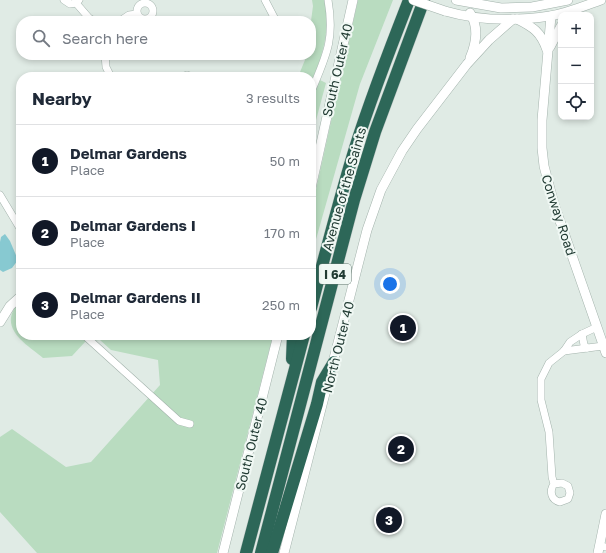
<!DOCTYPE html>
<meta charset="utf-8">
<style>
body{margin:0;font-family:"Golos Text",sans-serif;background:#f2f2f3;color:#1f2937}
.controls{position:absolute;right:12px;top:12px;display:grid;overflow:hidden;border-radius:8px;box-shadow:0 2px 6px #0003}
.controls button{width:36px;height:36px;display:grid;place-items:center;padding:0;border:0;border-bottom:1px solid #e0e1e3;background:#fff;color:#1f2937;font:20px sans-serif}
.you{position:absolute;left:390px;top:284px;width:14px;height:14px;margin:-10px;border:3px solid #fff;border-radius:50%;background:#1a73e8;box-shadow:0 0 0 6px #1a73e833}
.badge{display:grid;place-items:center;width:26px;height:26px;border-radius:50%;background:#111827;color:#fff;font-size:13px;font-weight:700}
.pin{position:absolute;translate:-50% -50%;border:2px solid #fff;box-shadow:0 1px 4px #0006}
.list{margin:0;padding:0;list-style:none}
h2{display:flex;justify-content:space-between;align-items:center;height:52px;margin:0;padding:0 16px;font-size:17px}
h2 small{font-size:13px;font-weight:400;color:#747a83}
.list li{display:grid;grid-template-columns:26px 1fr auto;gap:12px;align-items:center;box-sizing:border-box;height:72px;padding:0 16px;border-top:1px solid #e0e1e3}
.list b{display:block;font-size:15px;white-space:nowrap}
.list p{margin:0;font-size:13px;white-space:nowrap;color:#747a83}
.list em{font-size:13px;font-style:normal;color:#747a83}
.icon{flex:none;width:22px;height:22px;fill:none;stroke:currentColor;stroke-width:2;stroke-linecap:round;stroke-linejoin:round}
.map{position:relative;flex:none;width:606px;height:553px;overflow:hidden}
.search{position:absolute;background:#fff;box-shadow:0 2px 6px #0003;left:16px;top:16px;width:300px;height:44px;display:flex;align-items:center;gap:10px;box-sizing:border-box;padding:0 14px;border-radius:16px;color:#747a83;font-size:15px}
.panel{position:absolute;background:#fff;box-shadow:0 2px 6px #0003;left:16px;top:72px;width:300px;height:268px;border-radius:16px}
.map>svg:first-child{display:block}
</style>
<div class="map">
<svg width="606" height="553" viewBox="0 0 606 553">
<rect width="100%" height="100%" fill="#e0ebe5"/>
<!-- green -->
<g fill="#b9dcc0">
<path d="M 312,0 L 324,0 C 331,29 323,56 311,82 L 311,77 L 298,77 L 307,55 L 311,55 L 311,21 L 313,6 Z"/>
<polygon points="358,0 393,0 360,84 311,257 315,259 311,275 311,212"/>
<polygon points="320,80 326,83 311,139 311,101"/>
<path d="M 21,302 L 21,335 L 273,335 L 217,553 L 37,553 L 0,512 L 0,437 L 12,429 L 66,467 L 91,462 L 160,385 L 158,360 L 111,350 L 100,340 L 85,342 L 72,356 L 43,358 C 30,347 3,332 13,311 C 14,308 18,305 21,302 Z"/>
</g>
<!-- water -->
<polygon fill="#87c9d1" points="5,234 10,241 18,260 12,268 3,272 0,270 0,242 1,237"/>
<g fill="none" stroke-linecap="round" stroke-linejoin="round">
<defs>
<g id="minor">
<polyline points="64,0 70,4 76,3 79,0"/>
<polyline points="265,0 276,21"/>
<polyline points="76,3 89,18 94,21"/>
<circle cx="145" cy="11" r="8"/>
<polyline points="120,21 129,15 137,14"/>
<polyline points="105,55 106,67 111,77"/>
<polyline points="181,77 187,75 193,77"/>
<path d="M 311,92 C 326,56 335,40 328,0"/>
<polyline points="0,195 21,230"/>
<polyline points="582,334 584,345 587,348"/>
<polyline points="84,335 179,421 190,424"/>
<polyline points="564,351 603,346"/>
<path d="M 554,484 L 562,483 L 568,486 L 570,493 L 568,499 L 560,502 C 551,500 549,491 554,484 L 552,477 L 549,432 L 541,400 L 541,379 L 549,363 L 564,351 L 570,342 L 582,334 L 597,327"/>
<polyline points="600,546 606,547"/>
</g>
<g id="tertiary">
<polyline points="456,0 501,8 532,7 568,0"/>
<path d="M 445,11 C 479,21 516,21 550,16 C 568,13 584,6 601,0"/>
<polyline points="551,16 542,120 542,148 544,166 554,204 606,353"/>
<path d="M 517,19 C 533,27 541,32 547,50"/>
<polyline points="550,47 561,26"/>
<path d="M 470,58 C 476,44 479,27 470,13"/>
<polyline points="311,188 353,0"/>
<polyline points="0,322 10,306 21,296"/>
<polyline points="223,553 278,335"/>
<polyline points="284,553 367,230 381,190 402,151 417,129 467,64 489,40 513,19"/>
<polyline points="598,553 606,514"/>
</g>
<g id="motorway">
<path d="M 311,308 C 324,258 337,208 352,158 C 368,104 389,52 409,0"/>
<polyline points="292,359 293,335"/>
<polyline points="246,553 304,335"/>
<polyline points="261,553 354,200 375,132 424,0"/>
<polyline points="272,553 317,404 322,382 334,362"/>
</g>
</defs>
<!-- minor casing -->
<use href="#minor" stroke="#a3b3ac" stroke-width="8"/>
<!-- tertiary casing -->
<use href="#tertiary" stroke="#a3b3ac" stroke-width="10"/>
<!-- motorway casing -->
<use href="#motorway" stroke="#c1c8c6" stroke-width="13"/>
<!-- minor -->
<use href="#minor" stroke="#fff" stroke-width="7"/>
<!-- tertiary -->
<use href="#tertiary" stroke="#fff" stroke-width="9"/>
<!-- motorway -->
<use href="#motorway" stroke="#2d6758" stroke-width="12"/>
<defs>
<polyline id="tertiary-bridge" points="413,0 445,11"/>
</defs>
<!-- tertiary-bridge casing -->
<use href="#tertiary-bridge" stroke="#a3b3ac" stroke-width="10" stroke-linecap="butt"/>
<!-- tertiary-bridge -->
<use href="#tertiary-bridge" stroke="#fff" stroke-width="9"/>
</g>
<g text-anchor="middle" dominant-baseline="central" stroke-width="4" stroke-linejoin="round" paint-order="stroke">
<!-- shield labels -->
<rect fill="#f0f8f4" stroke="#5f746d" stroke-width="1" x="319" y="264" width="32" height="20" rx="3"/>
<g font-size="12" font-weight="bold" fill="#213b33">
<text x="335" y="274">I 64</text>
</g>
<!-- street labels -->
<g font-size="13" fill="#213b33" stroke="#f0f8f4">
<text transform="translate(337 70) rotate(-77)">South Outer 40</text>
<text transform="translate(344 189) rotate(-74)">Avenue of the Saints</text>
<text transform="translate(559 215) rotate(72)">Conway Road</text>
<text transform="translate(338 347) rotate(-76)">North Outer 40</text>
<text transform="translate(251 444) rotate(-76)">South Outer 40</text>
</g>
</g>
</svg>
<div class="controls">
<button>+</button>
<button>−</button>
<button><svg class="icon" aria-label="locate" viewBox="0 0 24 24"><circle cx="12" cy="12" r="6"/><path d="M12 2v4M12 18v4M2 12h4M18 12h4"/></svg></button>
</div>
<div class="you"></div>
<div class="pin badge" style="left:403px;top:328px">1</div>
<div class="pin badge" style="left:401px;top:449px">2</div>
<div class="pin badge" style="left:389px;top:520px">3</div>
<div class="search"><svg class="icon" aria-label="search" viewBox="0 0 24 24"><circle cx="10" cy="10" r="6"/><path d="M15 15l6 6"/></svg>Search here</div>
<section class="panel">
<h2>Nearby<small>3 results</small></h2>
<ul class="list">
<li><span class="badge">1</span><div><b>Delmar Gardens</b><p>Place</p></div><em>50 m</em></li>
<li><span class="badge">2</span><div><b>Delmar Gardens I</b><p>Place</p></div><em>170 m</em></li>
<li><span class="badge">3</span><div><b>Delmar Gardens II</b><p>Place</p></div><em>250 m</em></li>
</ul>
</section>
</div>
